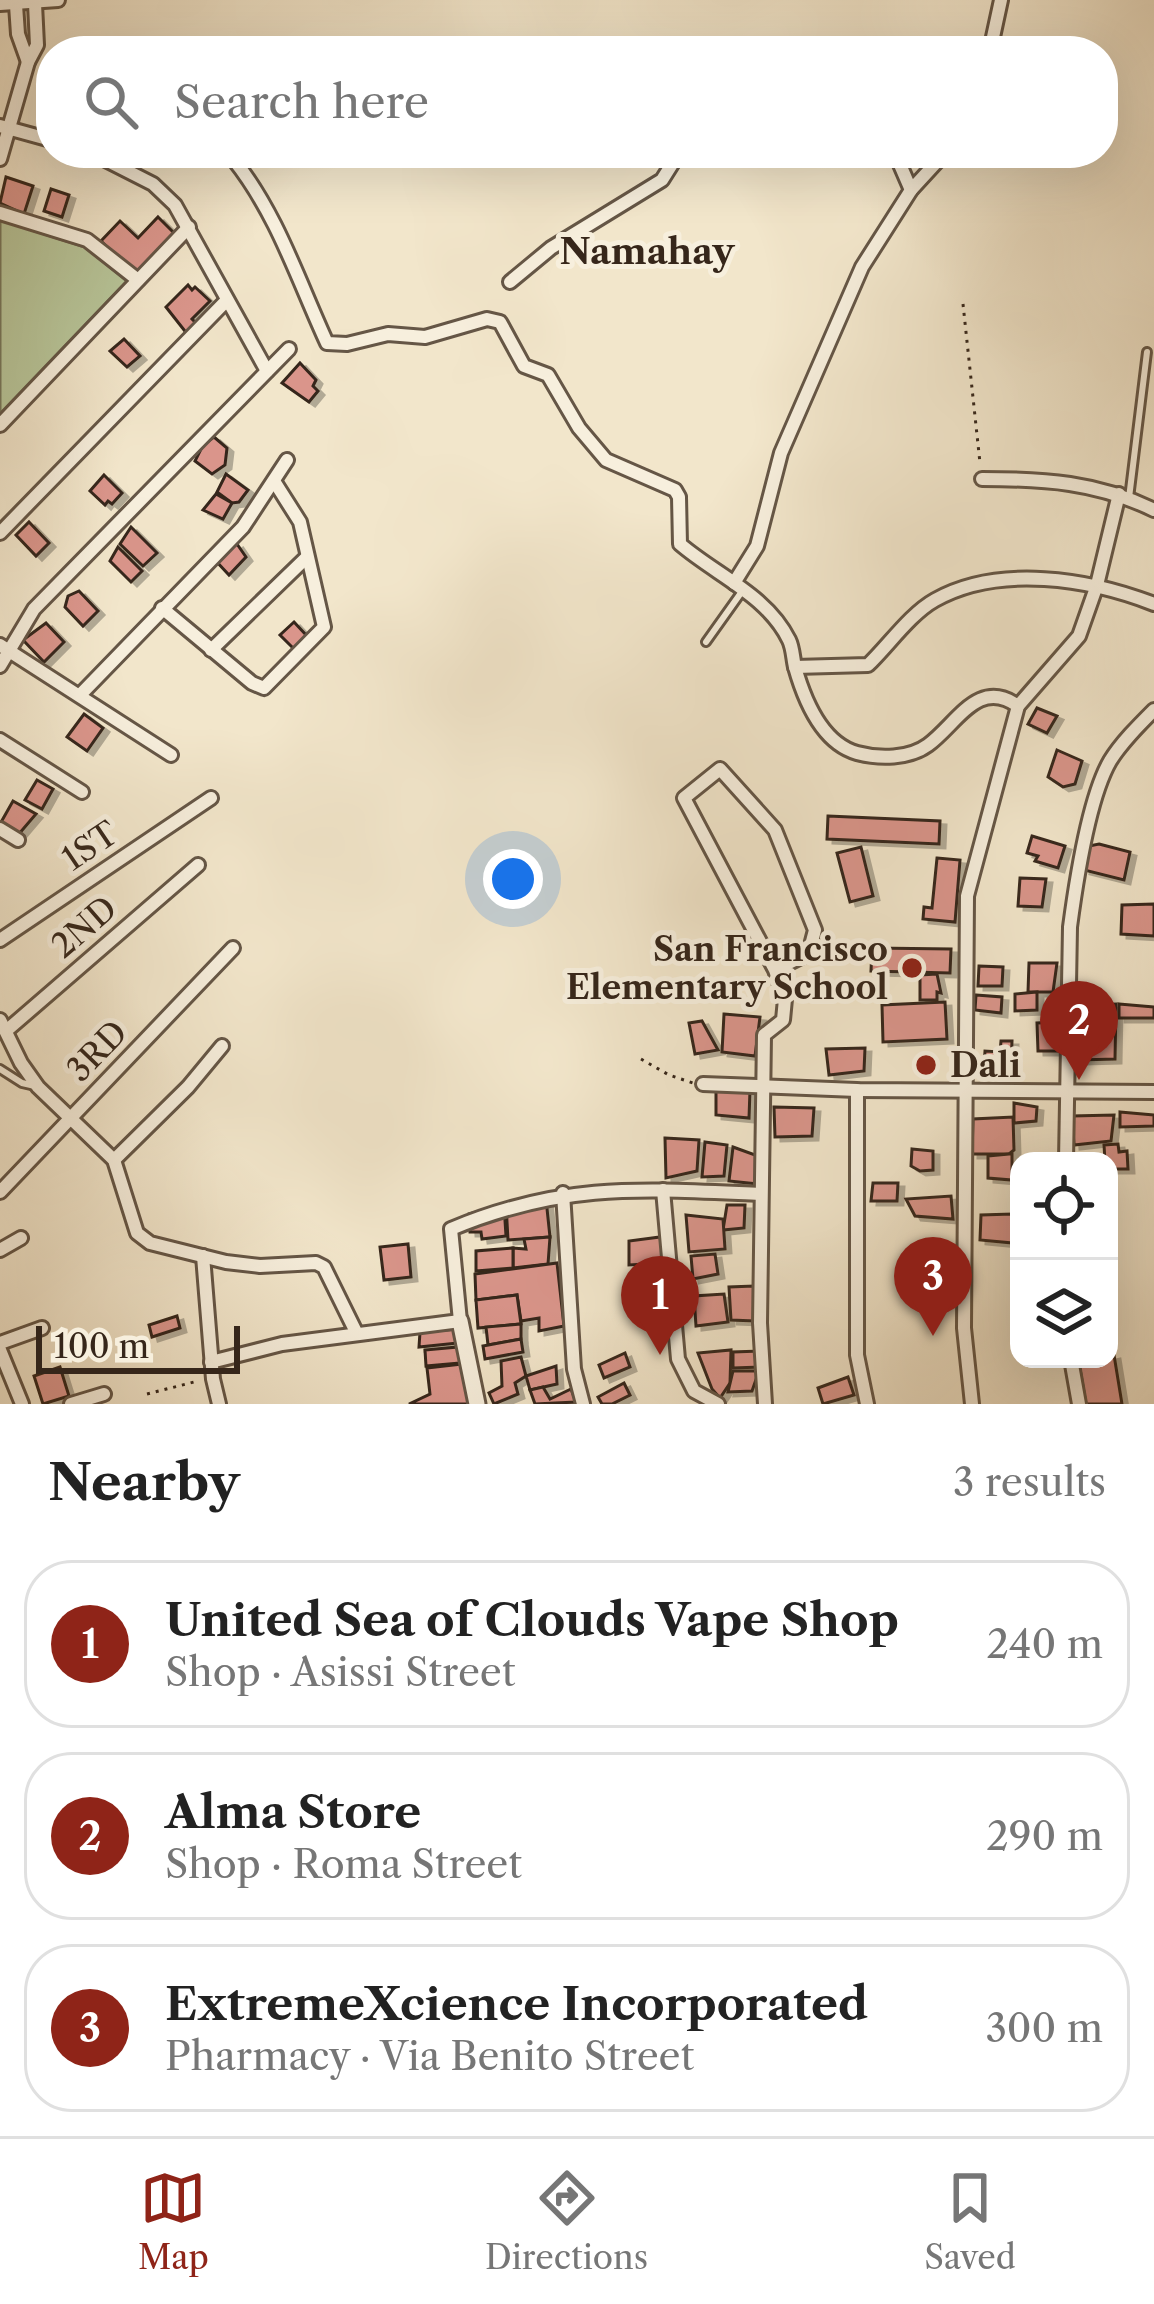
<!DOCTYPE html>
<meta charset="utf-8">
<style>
body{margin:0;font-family:"Libre Caslon Text",serif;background:#f6f6f6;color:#222}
.controls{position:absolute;right:36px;bottom:36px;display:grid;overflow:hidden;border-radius:24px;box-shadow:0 12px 48px #0002}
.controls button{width:108px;height:108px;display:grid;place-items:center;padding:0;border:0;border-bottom:3px solid #e0e0e0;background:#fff;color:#222;font:60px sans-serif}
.scale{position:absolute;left:36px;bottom:30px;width:204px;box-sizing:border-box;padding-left:12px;border:6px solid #36261a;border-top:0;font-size:33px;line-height:42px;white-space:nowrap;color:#36261a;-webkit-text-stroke:9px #f7efdd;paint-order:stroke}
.you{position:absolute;left:513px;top:879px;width:42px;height:42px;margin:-30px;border:9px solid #fff;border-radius:50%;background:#1a73e8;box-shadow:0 0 0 18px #1a73e833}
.badge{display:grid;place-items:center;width:78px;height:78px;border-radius:50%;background:#8f2418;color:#fff;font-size:39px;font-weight:700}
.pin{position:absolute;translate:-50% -99px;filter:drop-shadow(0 3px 6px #0008)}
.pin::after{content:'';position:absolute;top:63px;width:42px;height:36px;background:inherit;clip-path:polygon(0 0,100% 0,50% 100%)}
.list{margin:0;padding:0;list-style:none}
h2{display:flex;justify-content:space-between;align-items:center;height:156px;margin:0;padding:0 48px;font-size:51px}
h2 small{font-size:39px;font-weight:400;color:#767676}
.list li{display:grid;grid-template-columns:78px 1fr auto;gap:36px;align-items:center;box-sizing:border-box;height:168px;margin:0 24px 24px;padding:0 24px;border:3px solid #e0e0e0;border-radius:48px}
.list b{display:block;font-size:45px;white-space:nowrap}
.list p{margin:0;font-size:39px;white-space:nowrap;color:#767676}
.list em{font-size:39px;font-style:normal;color:#767676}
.icon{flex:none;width:66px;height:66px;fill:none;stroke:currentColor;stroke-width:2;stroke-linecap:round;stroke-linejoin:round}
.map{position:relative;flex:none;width:1154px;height:1404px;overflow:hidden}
.search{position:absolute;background:#fff;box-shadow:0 12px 48px #0002;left:36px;right:36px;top:36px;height:132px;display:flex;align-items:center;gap:30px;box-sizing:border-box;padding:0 42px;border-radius:48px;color:#767676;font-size:45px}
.sheet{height:732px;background:#fff}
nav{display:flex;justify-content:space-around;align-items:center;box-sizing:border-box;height:168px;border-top:3px solid #e0e0e0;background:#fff;font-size:33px;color:#767676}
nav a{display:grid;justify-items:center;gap:6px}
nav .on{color:#8f2418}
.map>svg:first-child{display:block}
</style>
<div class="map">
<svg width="1154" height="1404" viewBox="0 0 1154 1404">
<defs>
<filter id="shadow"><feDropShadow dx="6" dy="4" stdDeviation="0" flood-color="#0004"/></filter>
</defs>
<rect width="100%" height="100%" fill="#f2e6cb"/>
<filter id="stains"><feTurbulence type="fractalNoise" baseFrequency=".00167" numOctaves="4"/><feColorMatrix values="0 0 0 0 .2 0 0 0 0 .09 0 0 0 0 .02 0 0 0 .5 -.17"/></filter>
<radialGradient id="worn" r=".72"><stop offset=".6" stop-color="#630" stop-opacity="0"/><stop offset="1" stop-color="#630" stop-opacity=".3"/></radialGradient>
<!-- green -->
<polygon fill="#b8c69a" stroke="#77765a" stroke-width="3" points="0,220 85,247 127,281 0,414"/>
<!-- building -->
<g fill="#da958b" stroke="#36261a" stroke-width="3" filter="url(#shadow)">
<polygon points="6,177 33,186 24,214 0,203"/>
<polygon points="51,189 69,195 62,217 44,211"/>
<polygon points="158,217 175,234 136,275 101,241 120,221 138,238"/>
<polygon points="188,285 192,290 195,287 210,301 192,319 198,325 188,335 166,307"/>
<polygon points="124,339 140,356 127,367 110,351"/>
<polygon points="300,363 316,380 313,386 318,391 309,402 282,383"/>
<polygon points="214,437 227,448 225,465 212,474 195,461 203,445"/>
<polygon points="226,474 248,490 239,502 232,503 217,492"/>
<polygon points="104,475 122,493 112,504 108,501 105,505 90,491"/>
<polygon points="216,494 232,503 223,519 203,510"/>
<polygon points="29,522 49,543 36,556 16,535"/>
<polygon points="131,527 157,553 143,566 120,544"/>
<polygon points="237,544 246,557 229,575 215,560"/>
<polygon points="118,547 142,571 131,582 110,561"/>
<polygon points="79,591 98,611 83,626 65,607 68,596"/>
<polygon points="294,622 307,636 294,649 280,635"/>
<polygon points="46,623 64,642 44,662 23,640"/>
<polygon points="1037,708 1057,716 1047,733 1028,724"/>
<polygon points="84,714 103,728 87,751 67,737"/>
<polygon points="1057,750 1082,761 1075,784 1063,787 1048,777"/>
<polygon points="37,780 53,789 42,809 25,800"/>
<polygon points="13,801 36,814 18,835 0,824"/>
<polygon points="828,816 940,821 939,844 827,839"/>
<polygon points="1032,836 1065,846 1058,868 1035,861 1038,856 1027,853"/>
<polygon points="1099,844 1130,852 1124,880 1084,870 1089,846"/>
<polygon points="861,847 873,896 850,902 837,853"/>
<polygon points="937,858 960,860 955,922 923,919 924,907 932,908"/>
<polygon points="1020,878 1046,879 1042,907 1018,906"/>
<polygon points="1154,904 1154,936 1121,934 1122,905"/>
<polygon points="872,948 951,949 950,973 871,971"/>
<polygon points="1029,963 1057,963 1053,992 1028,992"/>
<polygon points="979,966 1003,967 1002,986 978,986"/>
<polygon points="937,974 941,993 937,992 937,1000 920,1000 920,975"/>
<polygon points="1037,992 1037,1010 1015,1011 1015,994"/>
<polygon points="976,995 1002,997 1001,1013 975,1010"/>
<polygon points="945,1002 947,1039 883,1042 882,1005"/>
<polygon points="1116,1004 1115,1059 1078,1060 1077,1018 1091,1017 1093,1005"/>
<polygon points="1119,1004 1154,1007 1154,1018 1119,1018"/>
<polygon points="724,1014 760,1017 755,1056 722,1052"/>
<polygon points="702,1021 718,1050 695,1054 689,1023"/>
<polygon points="1059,1022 1058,1051 1038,1051 1037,1023"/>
<polygon points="1001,1041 1012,1041 1011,1069 984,1067 985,1051 1000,1052"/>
<polygon points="865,1048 864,1071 829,1075 826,1049"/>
<polygon points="716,1089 750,1090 749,1118 716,1115"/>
<polygon points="1014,1103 1037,1107 1036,1121 1014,1123"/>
<polygon points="774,1107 814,1108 812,1136 775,1137"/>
<polygon points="1120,1112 1154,1115 1154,1126 1120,1127"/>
<polygon points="1114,1115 1111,1141 1074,1145 1072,1116"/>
<polygon points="1013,1117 1014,1150 1009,1154 972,1154 973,1119"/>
<polygon points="665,1138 699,1140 697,1171 666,1178"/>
<polygon points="705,1142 727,1145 724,1176 702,1177"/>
<polygon points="1118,1144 1119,1152 1127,1151 1128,1169 1109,1169 1109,1161 1105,1161 1104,1145"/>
<polygon points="733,1147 758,1156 758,1184 729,1181"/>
<polygon points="912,1149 933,1151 933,1170 920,1171 911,1166"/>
<polygon points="1009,1154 1012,1154 1012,1180 988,1178 988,1156"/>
<polygon points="873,1183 898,1183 897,1201 871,1201"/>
<polygon points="951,1196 953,1219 915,1216 906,1199"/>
<polygon points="546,1199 550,1237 508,1240 506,1204"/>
<polygon points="504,1205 506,1236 482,1239 481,1232 470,1232 469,1214"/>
<polygon points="727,1205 745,1205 744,1228 723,1230"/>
<polygon points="1012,1214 1013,1243 980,1240 981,1215"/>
<polygon points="686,1215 723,1219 725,1249 689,1252"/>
<polygon points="550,1237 548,1264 513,1268 513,1248 526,1249 524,1239"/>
<polygon points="660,1237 664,1263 629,1265 629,1241"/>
<polygon points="408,1244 411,1277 384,1280 380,1247"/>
<polygon points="513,1248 513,1268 476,1271 476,1251"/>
<polygon points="715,1254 718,1274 693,1279 691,1256"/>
<polygon points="557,1263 564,1326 539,1331 539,1318 521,1321 517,1295 476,1300 475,1274"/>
<polygon points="754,1286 755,1321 731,1320 729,1287"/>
<polygon points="669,1291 670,1306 631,1311 631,1297"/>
<polygon points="724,1294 728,1322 696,1326 694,1296"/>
<polygon points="517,1295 521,1324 478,1328 476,1300"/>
<polygon points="670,1309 672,1321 636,1322 636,1310"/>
<polygon points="177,1316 180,1328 152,1337 149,1325"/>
<polygon points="521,1324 521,1339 488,1345 486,1327"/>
<polygon points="458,1329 458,1343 419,1347 420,1332"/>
<polygon points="521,1339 523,1352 485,1359 483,1346"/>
<polygon points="458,1347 460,1363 426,1366 425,1350"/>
<polygon points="731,1350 730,1383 720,1398 712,1389 698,1353"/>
<polygon points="760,1351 761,1367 733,1368 733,1352"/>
<polygon points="625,1353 630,1367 604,1378 599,1365"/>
<polygon points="1114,1355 1122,1404 1086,1404 1079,1363"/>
<polygon points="521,1357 526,1376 515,1383 518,1394 494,1404 489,1393 502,1386 501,1361"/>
<polygon points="462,1364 469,1404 409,1404 430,1394 427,1368"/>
<polygon points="556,1366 557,1384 530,1390 526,1376"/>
<polygon points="60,1367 69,1396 43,1404 34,1376"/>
<polygon points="733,1371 759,1371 752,1391 728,1392"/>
<polygon points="848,1377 854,1395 823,1404 818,1388"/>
<polygon points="624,1383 630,1395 612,1404 602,1404 598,1397"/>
<polygon points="543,1387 550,1399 571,1389 576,1402 535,1404 530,1390"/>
</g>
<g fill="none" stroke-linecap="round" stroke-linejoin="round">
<defs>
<g id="service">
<polyline points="1129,498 1147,352"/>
<polyline points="706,642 743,590"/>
<polyline points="0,1069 22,1083 35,1086"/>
</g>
<g id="minor">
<polyline points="0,4 58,0"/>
<polyline points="16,5 18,34 28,62"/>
<polyline points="990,51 1001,0"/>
<polyline points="0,126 51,140"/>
<polyline points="92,153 153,184 175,205 267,371"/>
<polyline points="895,153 911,190"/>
<polyline points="0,159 28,62 37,45 35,4"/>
<path d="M 234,160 C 277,214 298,280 327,343 L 347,344 L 388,334 L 425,337 L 487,319 L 500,322 L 524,366 L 548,375 L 579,428 L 606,460 L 675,490 L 679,497 L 680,544 C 716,575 767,595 789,640 C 793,648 793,659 795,667 C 804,699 822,743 857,753 C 879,759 909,759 928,745 C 957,724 978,677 1018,706"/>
<polyline points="0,213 87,240 138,280"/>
<polyline points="510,282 551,248 662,180 679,153"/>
<polyline points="0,425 189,227"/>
<path d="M 982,479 C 1044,479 1097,482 1154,510"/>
<polyline points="0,533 227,300"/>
<polyline points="734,583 757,546 781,453 862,267 911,190 945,153"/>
<polyline points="162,608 252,683 264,688 324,627 300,522 274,481"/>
<polyline points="0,645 171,755"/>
<polyline points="211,650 307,557"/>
<polyline points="0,666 34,609 289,349"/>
<path d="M 795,667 L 868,665 C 888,646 910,614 935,600 C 999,564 1090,579 1154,604"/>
<polyline points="80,695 243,527 287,460"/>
<polyline points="0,740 82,792"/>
<polyline points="0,829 18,840"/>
<polyline points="0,940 211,798"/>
<polyline points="0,1020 21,1063 38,1087 114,1160 137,1233 150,1243 226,1262 260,1266 316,1263 324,1267 357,1334"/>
<polyline points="6,1031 198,865"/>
<polyline points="703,1084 857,1090 1154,1092"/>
<polyline points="857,1090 857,1355 867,1404"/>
<polyline points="114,1160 188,1087 222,1046"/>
<path d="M 1066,1161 L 1070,927 C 1076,882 1088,799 1110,761 C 1121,743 1139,725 1154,710"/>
<polyline points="663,1190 678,1359 694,1391 718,1404"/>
<polyline points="0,1192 233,948"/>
<polyline points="563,1193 574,1369 583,1404"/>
<polyline points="0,1250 21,1238"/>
<polyline points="203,1256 213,1379 219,1404"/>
<polyline points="0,1343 42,1328"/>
<polyline points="0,1350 22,1404"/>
<polyline points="1071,1359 1079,1404"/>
<path d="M 211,1362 L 282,1344 L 460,1321 L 451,1229 C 563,1182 643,1189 760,1194"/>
<polyline points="71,1404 104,1394"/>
<polyline points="765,1404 760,1323 764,1035 783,1020 785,999 775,970 684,798 720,769 775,830 815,930 809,953 775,970"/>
<polyline points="972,1404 964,1328 967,896 1018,706 1079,636 1097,585 1119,494"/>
</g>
<polyline id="tertiary" points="460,1321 477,1404"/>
</defs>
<!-- service casing -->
<use href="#service" stroke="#655646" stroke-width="12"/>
<!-- minor casing -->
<use href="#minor" stroke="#655646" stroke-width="18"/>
<!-- tertiary casing -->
<use href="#tertiary" stroke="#655646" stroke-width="21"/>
<!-- path -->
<g stroke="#36261a" stroke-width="3" stroke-dasharray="3 6" stroke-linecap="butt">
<polyline points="38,84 51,86"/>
<polyline points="963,304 980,463"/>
<polyline points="641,1059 669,1075 693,1083"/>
<polyline points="147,1394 198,1381"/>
</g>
<!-- service -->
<use href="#service" stroke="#f7efdd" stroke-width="6"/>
<!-- minor -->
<use href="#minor" stroke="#f7efdd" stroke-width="12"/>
<!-- tertiary -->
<use href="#tertiary" stroke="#f7efdd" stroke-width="15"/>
</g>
<!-- markers -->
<g fill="#8f2418" stroke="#f7efdd" stroke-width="4.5">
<circle cx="912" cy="968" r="12"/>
<circle cx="926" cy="1065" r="12"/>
</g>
<g text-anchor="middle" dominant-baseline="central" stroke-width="10" stroke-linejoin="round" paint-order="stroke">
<!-- street labels -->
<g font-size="33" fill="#36261a" stroke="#f7efdd">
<text transform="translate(90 846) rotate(-34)">1ST</text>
<text transform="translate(84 927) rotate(-41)">2ND</text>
<text transform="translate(97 1051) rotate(-46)">3RD</text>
</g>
<!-- poi labels -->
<g font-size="33" font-weight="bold" fill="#36261a" stroke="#f7efdd" text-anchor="end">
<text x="888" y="949">San Francisco<tspan x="888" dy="38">Elementary School</tspan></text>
<text x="950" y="1065" text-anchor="start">Dali</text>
</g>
<!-- neighbourhood labels -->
<g font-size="36" font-weight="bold" fill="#36261a" stroke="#f7efdd">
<text x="647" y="251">Namahay</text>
</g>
</g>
<rect width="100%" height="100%" filter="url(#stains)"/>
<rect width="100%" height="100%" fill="url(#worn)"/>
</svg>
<div class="controls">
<button><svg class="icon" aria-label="locate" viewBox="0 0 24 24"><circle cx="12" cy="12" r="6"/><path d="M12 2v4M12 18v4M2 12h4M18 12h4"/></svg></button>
<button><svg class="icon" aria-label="layers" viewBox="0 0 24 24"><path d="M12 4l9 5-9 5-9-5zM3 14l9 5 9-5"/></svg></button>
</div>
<div class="scale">100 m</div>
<div class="you"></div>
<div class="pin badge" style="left:660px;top:1355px">1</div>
<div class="pin badge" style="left:1079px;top:1080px">2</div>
<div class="pin badge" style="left:933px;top:1336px">3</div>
<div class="search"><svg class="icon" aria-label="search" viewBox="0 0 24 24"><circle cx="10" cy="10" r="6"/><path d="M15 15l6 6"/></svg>Search here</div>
</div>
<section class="sheet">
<h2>Nearby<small>3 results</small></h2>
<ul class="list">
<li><span class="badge">1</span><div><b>United Sea of Clouds Vape Shop</b><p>Shop · Asissi Street</p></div><em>240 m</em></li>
<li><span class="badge">2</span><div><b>Alma Store</b><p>Shop · Roma Street</p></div><em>290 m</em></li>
<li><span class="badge">3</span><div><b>ExtremeXcience Incorporated</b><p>Pharmacy · Via Benito Street</p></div><em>300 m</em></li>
</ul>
</section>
<nav>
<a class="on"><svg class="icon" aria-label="map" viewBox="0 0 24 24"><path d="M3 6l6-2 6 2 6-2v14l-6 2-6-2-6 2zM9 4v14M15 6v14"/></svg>Map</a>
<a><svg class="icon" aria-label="directions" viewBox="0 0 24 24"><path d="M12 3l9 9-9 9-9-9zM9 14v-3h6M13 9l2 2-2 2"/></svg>Directions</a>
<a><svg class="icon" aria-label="saved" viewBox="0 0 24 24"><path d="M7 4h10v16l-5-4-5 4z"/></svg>Saved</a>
</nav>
